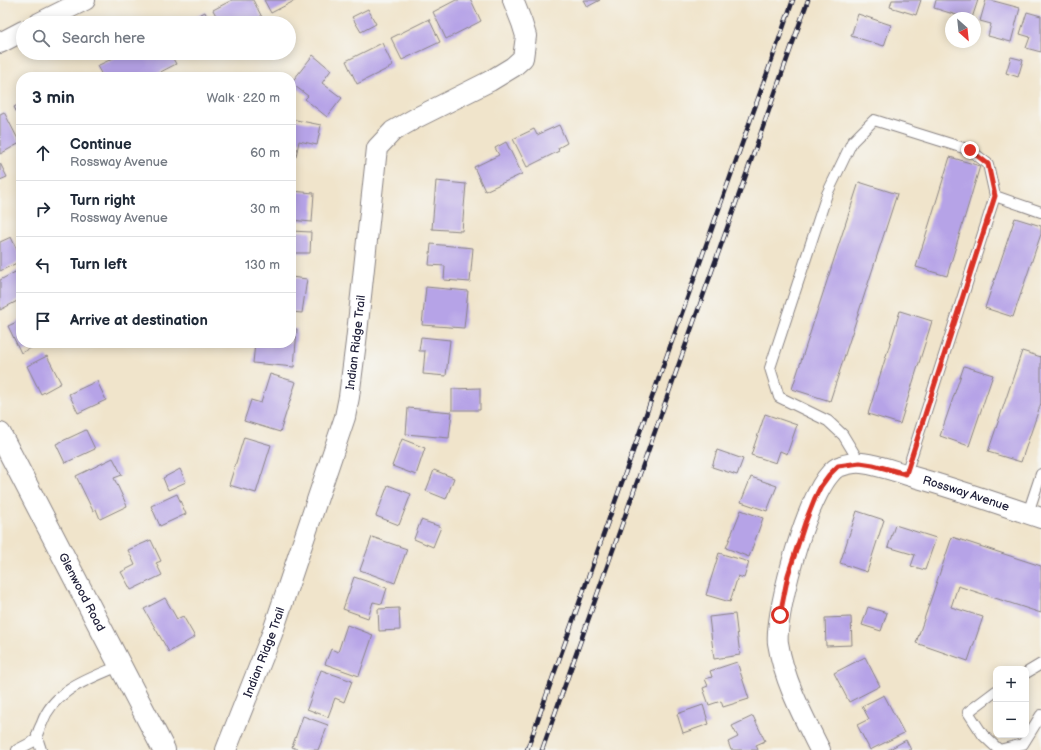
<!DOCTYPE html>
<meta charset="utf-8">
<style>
body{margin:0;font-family:"Balsamiq Sans",sans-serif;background:#f2f2f3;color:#1f2937}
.controls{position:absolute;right:12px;bottom:12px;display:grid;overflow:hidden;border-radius:8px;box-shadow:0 2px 10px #0003}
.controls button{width:36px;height:36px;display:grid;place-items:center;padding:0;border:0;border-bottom:1px solid #e0e1e3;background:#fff;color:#1f2937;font:20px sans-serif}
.compass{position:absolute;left:945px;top:12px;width:36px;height:36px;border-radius:50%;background:#fff;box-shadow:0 2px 10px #0003;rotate:153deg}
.stop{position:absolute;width:12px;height:12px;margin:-9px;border:3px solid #d93025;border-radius:50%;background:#fff}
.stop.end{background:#d93025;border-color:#fff;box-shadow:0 1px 4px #0008}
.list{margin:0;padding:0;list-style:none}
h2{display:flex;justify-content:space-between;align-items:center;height:52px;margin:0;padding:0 16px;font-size:17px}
h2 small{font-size:13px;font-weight:400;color:#747a83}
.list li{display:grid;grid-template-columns:26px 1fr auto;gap:12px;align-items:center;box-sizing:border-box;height:56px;padding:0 16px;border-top:1px solid #e0e1e3}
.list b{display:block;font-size:15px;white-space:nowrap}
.list p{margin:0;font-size:13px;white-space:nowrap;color:#747a83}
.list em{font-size:13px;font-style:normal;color:#747a83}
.icon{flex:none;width:22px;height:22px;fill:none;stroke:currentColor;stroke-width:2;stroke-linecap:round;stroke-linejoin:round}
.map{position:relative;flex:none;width:1041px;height:750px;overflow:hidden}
.search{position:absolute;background:#fff;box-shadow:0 2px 10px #0003;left:16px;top:16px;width:280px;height:44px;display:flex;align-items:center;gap:10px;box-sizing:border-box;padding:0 14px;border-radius:22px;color:#747a83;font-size:15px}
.panel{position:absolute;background:#fff;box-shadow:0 2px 10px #0003;left:16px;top:72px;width:280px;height:276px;border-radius:16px}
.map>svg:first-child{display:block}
</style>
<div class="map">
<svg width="1041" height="750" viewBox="0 0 1041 750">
<rect width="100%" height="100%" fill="#f6f6f2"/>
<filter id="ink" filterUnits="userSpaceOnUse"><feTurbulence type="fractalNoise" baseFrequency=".025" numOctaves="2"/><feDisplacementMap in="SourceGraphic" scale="8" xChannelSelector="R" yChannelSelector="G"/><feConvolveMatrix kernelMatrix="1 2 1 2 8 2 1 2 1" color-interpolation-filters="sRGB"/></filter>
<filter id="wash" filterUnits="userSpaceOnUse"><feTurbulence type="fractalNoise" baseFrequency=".012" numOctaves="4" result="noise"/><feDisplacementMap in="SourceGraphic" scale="16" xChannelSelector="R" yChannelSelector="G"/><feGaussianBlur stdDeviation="0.9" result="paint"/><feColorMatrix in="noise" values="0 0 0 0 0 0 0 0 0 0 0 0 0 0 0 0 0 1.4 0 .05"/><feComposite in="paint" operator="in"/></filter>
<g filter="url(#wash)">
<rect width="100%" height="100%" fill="#f0e4cb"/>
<g id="blocks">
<!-- building -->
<g fill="#b6a3e7">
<polygon points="232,0 253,0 265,23 220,23 213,10"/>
<polygon points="264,0 296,0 271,13"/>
<polygon points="456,0 471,0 481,21 446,39 433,12"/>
<polygon points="583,0 600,0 587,7"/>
<polygon points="892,0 921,0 916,15 890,7"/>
<polygon points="936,0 978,0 972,18 966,18 934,8"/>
<polygon points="986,0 990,0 1020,8 1011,42 988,36 991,24 980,21"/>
<polygon points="368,9 376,24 361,32 352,17"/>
<polygon points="205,12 210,23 184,23"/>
<polygon points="1027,12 1041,16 1041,52 1026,48 1030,37 1020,34"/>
<polygon points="858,14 891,25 884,46 851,36"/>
<polygon points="429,19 440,42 402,60 391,38"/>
<polygon points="382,43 393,66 357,84 346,61"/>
<polygon points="124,53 170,53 176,64 151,77 150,76 148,77 103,77 97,66"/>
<polygon points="313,55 331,70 322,83 342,98 327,117 305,99 308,96 291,83"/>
<polygon points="1011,57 1023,60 1018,77 1006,73"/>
<polygon points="21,103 21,121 14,107"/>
<polygon points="4,112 20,143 0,154 0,114"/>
<polygon points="291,119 321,125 317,145 299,141 296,157 291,156"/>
<polygon points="559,125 567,143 558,148 559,151 527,167 513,139 534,129 537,135"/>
<polygon points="506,142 522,174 485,191 474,167 499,155 495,148"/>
<polygon points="950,157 980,166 947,276 916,267"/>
<polygon points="0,163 7,177 0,180"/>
<polygon points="436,181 466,184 462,231 432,229"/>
<polygon points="859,182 897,194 830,401 792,389"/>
<polygon points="292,191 314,193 312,222 291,220"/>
<polygon points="1015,218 1041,226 1041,234 1013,317 985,308"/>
<polygon points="291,231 311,232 310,253 291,253"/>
<polygon points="11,237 21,259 21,261 0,271 0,242"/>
<polygon points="431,244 473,248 470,282 444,280 445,266 429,265"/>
<polygon points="21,269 21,299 0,310 0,280"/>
<polygon points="291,277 307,279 302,313 291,312"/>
<polygon points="426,287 468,291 464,328 422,325"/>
<polygon points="900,311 932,321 900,424 868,414"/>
<polygon points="21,320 21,343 41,343 21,353 8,326"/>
<polygon points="291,329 297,329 294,367 253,363 255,343 291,343"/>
<polygon points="421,337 450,340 446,376 423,374 425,351 419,351"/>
<polygon points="1022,351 1041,357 1041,403 1021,462 988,452"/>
<polygon points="47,356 61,383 41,394 27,366"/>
<polygon points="964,366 993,375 969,446 940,436"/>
<polygon points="270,374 296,382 280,432 244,421 251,400 261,403"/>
<polygon points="97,381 106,400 78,413 69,394"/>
<polygon points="480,388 480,410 452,410 452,389"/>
<polygon points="408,408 452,412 449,438 406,434"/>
<polygon points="765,414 797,425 787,454 780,451 776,463 751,455"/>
<polygon points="86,430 95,449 65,463 56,444"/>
<polygon points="244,437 271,445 256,493 229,485"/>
<polygon points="402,439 425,448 416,475 392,466"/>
<polygon points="717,450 743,459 737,475 712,467"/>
<polygon points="113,458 122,475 114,478 127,506 100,519 96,509 93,511 76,476"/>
<polygon points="180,469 186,482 168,490 163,478"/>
<polygon points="434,470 454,478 446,499 426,491"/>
<polygon points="751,477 777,486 767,511 741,502"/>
<polygon points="388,485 411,494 399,525 376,516"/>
<polygon points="177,494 186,514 160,526 151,506"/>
<polygon points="741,510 763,518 749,557 726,548"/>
<polygon points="857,511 884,520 867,572 840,563"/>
<polygon points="421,520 441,527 433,547 414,539"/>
<polygon points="895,525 936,538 925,570 911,566 915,555 888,547"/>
<polygon points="372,537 407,549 395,583 360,570"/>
<polygon points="952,537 1041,566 1041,613 958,586 951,607 983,617 968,661 916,643"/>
<polygon points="151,540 161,561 156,563 162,575 131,590 121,572 135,565 128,550"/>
<polygon points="719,553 749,562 744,578 738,576 730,602 706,595"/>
<polygon points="354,577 387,588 382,604 373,602 368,618 343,609"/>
<polygon points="165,598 177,619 183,616 195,637 169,652 144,609"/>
<polygon points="868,607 887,613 881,631 862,625"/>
<polygon points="399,608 400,630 379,631 378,609"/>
<polygon points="735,614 740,655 714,659 709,617"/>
<polygon points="851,617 852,645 826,646 825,618"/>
<polygon points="347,625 373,635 359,676 325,664 331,649 338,652"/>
<polygon points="865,657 880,686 849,702 834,673"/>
<polygon points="737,662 749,699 723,707 721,701 709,705 703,688 708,686 705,679 712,677 710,671"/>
<polygon points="321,670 352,681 344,702 335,698 328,717 307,709"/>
<polygon points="884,695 904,733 870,750 857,725 869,719 862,706"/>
<polygon points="703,705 709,724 683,733 677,714"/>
<polygon points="303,716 328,725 318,750 299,750 292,747"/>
<polygon points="753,716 765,741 756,745 758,750 731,750 728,742 738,737 732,726"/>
<polygon points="906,740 911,750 888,750"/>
</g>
</g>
</g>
<g filter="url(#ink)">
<use href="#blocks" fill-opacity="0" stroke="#898383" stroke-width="1"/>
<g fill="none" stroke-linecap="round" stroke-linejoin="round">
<defs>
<g id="lane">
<polyline points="860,463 843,435 828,421 779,397 770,368 827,194 852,142 874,120 970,150 988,164 995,196"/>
<polyline points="906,474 995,196 1041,212"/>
<polyline points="1028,513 1041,474"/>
<polyline points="1026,673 1041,664"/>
<polyline points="996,691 968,712 983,735 999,750"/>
<polyline points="17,750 38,739"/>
<path d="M 41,750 C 40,746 37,739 37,735 C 38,732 40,727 42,723 C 54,689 90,679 121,665"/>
<polyline points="999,750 1023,744 1041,715"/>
</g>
<g id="street">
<polyline points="39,23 85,0"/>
<polyline points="0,43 23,31"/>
<path id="s1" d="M 226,750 L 272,634 L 345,417 L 349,397 L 356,342 L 377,148 L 393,131 L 416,118 L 490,81 L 513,67 L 523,58 L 526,36 L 522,23 L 513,0"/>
<path id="s2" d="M 820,750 C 803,716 784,681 778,643 C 774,615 812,471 841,466 C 847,464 855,462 862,463 C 880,465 897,472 914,477 C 957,489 999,504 1041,518"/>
</g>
<g id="secondary">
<path id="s3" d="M 0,434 L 164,750"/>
</g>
</defs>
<!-- lane casing -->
<use href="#lane" stroke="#898383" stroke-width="12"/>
<!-- street casing -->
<use href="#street" stroke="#898383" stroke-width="22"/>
<!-- secondary casing -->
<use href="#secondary" stroke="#898383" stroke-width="24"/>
<!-- lane -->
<use href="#lane" stroke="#fff" stroke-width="10"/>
<!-- street -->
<use href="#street" stroke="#fff" stroke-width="20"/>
<!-- secondary -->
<use href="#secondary" stroke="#fff" stroke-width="22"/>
<defs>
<g id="rail">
<polyline points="527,750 793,0"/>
<polyline points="542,750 808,0"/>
</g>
</defs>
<!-- rail casing -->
<use href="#rail" stroke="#22223b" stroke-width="4.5"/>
<!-- rail -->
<use href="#rail" stroke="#f6f6f2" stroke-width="3" stroke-dasharray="9" stroke-linecap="butt"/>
</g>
</g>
<g fill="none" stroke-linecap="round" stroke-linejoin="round" filter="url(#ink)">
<!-- route -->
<polyline stroke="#d93025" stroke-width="5" points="780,615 788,575 805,523 815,498 821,486 829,475 838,466 860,463 873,465 906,474 995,196 988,164 970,150"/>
</g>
<g text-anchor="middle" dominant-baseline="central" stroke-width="3" stroke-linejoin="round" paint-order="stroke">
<!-- street labels -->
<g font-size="12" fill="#22223b" stroke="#f6f6f2">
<text stroke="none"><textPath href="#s1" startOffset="429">Indian Ridge Trail</textPath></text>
<text stroke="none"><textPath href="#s2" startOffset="438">Rossway Avenue</textPath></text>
<text stroke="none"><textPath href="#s3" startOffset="178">Glenwood Road</textPath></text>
<text stroke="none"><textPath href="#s1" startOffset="105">Indian Ridge Trail</textPath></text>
</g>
</g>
</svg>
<div class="controls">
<button>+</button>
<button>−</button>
</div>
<svg class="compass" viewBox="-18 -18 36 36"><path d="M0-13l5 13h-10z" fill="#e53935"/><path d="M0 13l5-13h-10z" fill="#747a83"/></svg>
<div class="stop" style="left:780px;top:615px"></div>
<div class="stop end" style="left:970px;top:150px"></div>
<div class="search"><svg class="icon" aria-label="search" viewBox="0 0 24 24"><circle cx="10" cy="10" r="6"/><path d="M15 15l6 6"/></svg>Search here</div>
<section class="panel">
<h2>3 min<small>Walk · 220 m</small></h2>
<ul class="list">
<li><svg class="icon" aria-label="ahead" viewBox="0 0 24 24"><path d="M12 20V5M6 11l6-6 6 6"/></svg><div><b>Continue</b><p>Rossway Avenue</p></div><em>60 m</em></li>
<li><svg class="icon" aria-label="right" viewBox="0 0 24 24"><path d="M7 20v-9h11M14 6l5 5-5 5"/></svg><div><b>Turn right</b><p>Rossway Avenue</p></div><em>30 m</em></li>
<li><svg class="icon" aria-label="left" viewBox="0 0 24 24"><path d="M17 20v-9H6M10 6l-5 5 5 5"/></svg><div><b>Turn left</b></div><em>130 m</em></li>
<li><svg class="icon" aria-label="arrive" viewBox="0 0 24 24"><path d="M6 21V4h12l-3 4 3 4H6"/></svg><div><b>Arrive at destination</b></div></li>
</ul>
</section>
</div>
